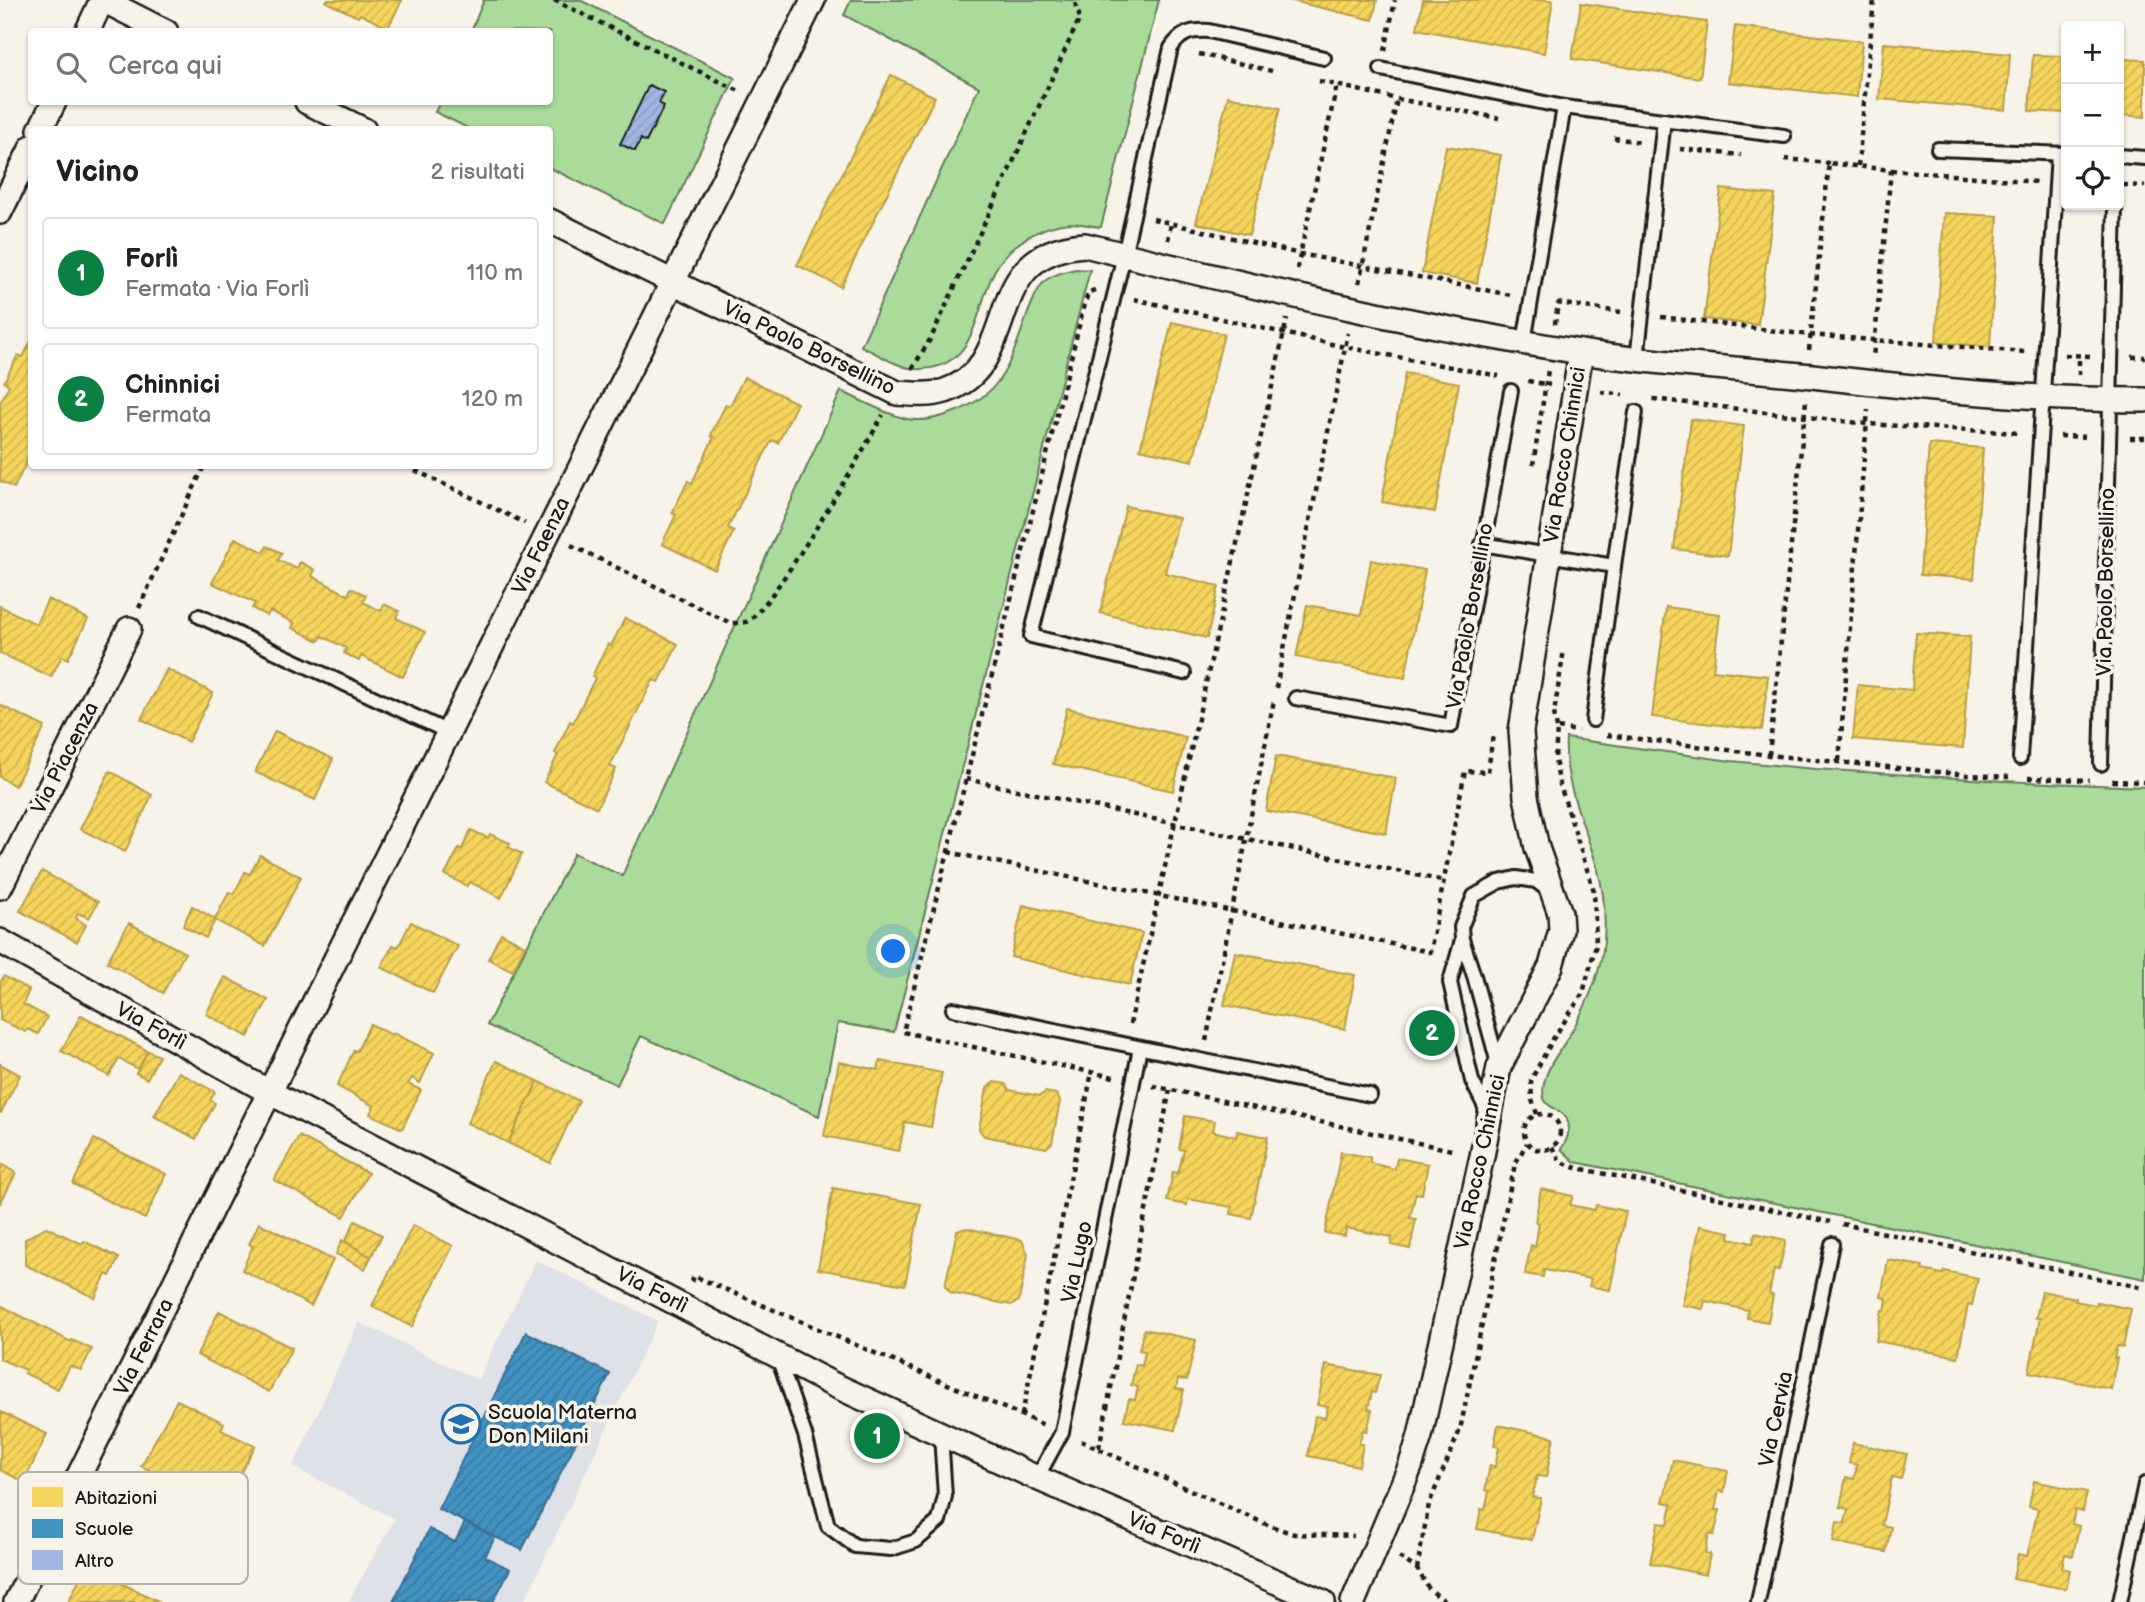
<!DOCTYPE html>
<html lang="it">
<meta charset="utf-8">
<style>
body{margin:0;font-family:"Balsamiq Sans",sans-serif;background:#f2f2f2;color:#202124}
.controls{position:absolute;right:21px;top:21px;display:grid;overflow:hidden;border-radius:7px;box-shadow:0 2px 5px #0004}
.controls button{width:63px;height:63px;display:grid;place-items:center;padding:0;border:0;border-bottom:2px solid #e0e0e0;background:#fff;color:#202124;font:35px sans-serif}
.you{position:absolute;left:894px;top:952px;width:24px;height:24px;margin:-18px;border:5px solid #fff;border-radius:50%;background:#1a73e8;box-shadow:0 0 0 10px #1a73e833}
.badge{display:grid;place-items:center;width:46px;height:46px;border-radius:50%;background:#0b8043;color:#fff;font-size:23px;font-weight:700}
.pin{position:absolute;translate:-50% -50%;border:4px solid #fff;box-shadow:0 2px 7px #0006}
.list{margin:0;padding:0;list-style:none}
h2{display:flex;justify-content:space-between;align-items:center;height:91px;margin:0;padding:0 28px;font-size:30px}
h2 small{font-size:23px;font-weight:400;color:#757577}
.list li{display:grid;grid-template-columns:46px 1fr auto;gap:21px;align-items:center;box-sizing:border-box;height:112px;margin:0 14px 14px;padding:0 14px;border:2px solid #e0e0e0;border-radius:7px}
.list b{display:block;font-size:26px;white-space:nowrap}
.list p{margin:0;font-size:23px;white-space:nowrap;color:#757577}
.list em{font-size:23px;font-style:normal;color:#757577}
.icon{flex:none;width:38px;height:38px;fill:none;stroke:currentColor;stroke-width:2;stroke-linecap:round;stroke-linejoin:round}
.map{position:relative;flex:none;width:2145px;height:1602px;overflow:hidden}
.search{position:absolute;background:#fff;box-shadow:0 2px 5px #0004;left:28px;top:28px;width:525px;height:77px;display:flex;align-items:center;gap:18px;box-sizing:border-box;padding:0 24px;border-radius:7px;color:#757577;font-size:26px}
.panel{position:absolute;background:#fff;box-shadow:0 2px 5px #0004;left:28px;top:126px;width:525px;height:343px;border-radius:7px}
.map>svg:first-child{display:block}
</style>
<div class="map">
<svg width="2145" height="1602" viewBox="0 0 2145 1602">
<defs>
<pattern id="homes-hatch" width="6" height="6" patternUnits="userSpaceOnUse" patternTransform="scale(1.75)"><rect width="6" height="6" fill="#f6d55c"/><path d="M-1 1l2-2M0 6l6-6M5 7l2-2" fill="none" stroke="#d2b64f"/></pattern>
<pattern id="schools-hatch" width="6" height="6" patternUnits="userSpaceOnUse" patternTransform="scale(1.75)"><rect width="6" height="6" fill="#4393c3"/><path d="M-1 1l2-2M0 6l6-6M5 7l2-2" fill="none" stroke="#37779e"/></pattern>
<pattern id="building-hatch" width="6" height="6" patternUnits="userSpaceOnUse" patternTransform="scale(1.75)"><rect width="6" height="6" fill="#a2b6e4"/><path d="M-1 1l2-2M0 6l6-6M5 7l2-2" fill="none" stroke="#8b9cc3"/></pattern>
</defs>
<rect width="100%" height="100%" fill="#f7f3e8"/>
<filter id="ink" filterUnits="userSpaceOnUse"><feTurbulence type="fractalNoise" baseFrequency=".0143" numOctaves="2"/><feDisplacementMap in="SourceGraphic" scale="14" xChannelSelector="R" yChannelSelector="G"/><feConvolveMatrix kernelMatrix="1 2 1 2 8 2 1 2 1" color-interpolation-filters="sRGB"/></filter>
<g filter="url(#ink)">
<!-- built -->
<polygon fill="#dee1e7" points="536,1260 658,1321 524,1602 348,1602 395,1519 293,1467 359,1322 478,1380"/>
<!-- green -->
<g fill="#aadb9b" stroke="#637c5c" stroke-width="2">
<polygon points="484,0 580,0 735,78 665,224 550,168 550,130 470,129 435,112 440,102 550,102 550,32 471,31"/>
<path d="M 851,0 L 1159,0 L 1101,227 C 1091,226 1079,223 1069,223 C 1039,226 1010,244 995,270 C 976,304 979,359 931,368 C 926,368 921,370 915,369 C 897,367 878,354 861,346 L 979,87 L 844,15 Z"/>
<path d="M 1076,269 L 1090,270 L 894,1032 L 838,1023 L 819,1116 L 641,1036 L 617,1085 L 487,1025 L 574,853 L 622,876 L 841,391 C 860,400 880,411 900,417 C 916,423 936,419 952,413 C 1005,394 1010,361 1028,313 C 1033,301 1037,288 1046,280 C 1055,274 1066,271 1076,269 Z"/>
<path d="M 1566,738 L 1731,761 L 1816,769 L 2003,781 L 2145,787 L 2145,1279 L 1575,1162 L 1561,1149 C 1569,1138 1574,1121 1560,1112 C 1556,1109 1550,1107 1547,1103 C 1542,1099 1543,1089 1544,1083 C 1548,1065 1560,1051 1569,1036 C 1586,1007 1601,975 1604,941 C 1606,916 1604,891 1597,867 C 1585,824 1563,784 1566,738 Z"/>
</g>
<!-- homes -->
<g fill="url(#homes-hatch)" stroke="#b59e49" stroke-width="2">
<polygon points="327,0 402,0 388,28 360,14 358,17 326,2"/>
<polygon points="1288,0 1377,0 1373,20"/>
<polygon points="1423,0 1553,0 1544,53 1417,29"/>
<polygon points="1581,3 1707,22 1700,78 1572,59"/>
<polygon points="1735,26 1862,41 1857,97 1728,82"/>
<polygon points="1884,43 2010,54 2006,110 1879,99"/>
<polygon points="2033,55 2066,56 2066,113 2029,111"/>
<polygon points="2119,59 2145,60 2145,117 2119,115"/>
<polygon points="891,75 935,97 841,287 797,265"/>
<polygon points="1228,96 1280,108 1249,235 1196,223"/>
<polygon points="1446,146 1501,155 1477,283 1422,273"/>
<polygon points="1721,189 1775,195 1758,325 1704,319"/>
<polygon points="1944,213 1998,216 1990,347 1936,342"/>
<polygon points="1172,322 1224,334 1193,461 1140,449"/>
<polygon points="32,339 32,461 28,459 14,488 0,481 0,403 9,385 4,382 18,355 23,357"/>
<polygon points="1405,373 1459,383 1435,512 1382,502"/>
<polygon points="744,377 797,403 778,443 772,440 763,457 728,528 734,531 715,570 662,544 676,515 672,513 688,481 692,483 714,437 711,436 712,432 726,404 730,406"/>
<polygon points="1691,419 1744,426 1728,556 1674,549"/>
<polygon points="1929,444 1983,448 1974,579 1920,575"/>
<polygon points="1126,506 1179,518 1165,573 1219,586 1207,638 1100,613"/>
<polygon points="235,538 264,552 267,546 282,553 278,560 297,569 300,562 315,570 312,576 348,595 351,588 366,595 363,602 381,611 384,604 399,611 396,618 425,632 403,677 361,656 359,661 344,653 346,648 322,636 319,641 292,628 294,623 270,611 267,616 252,608 255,603 212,583"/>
<polygon points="1371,560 1425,570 1405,678 1296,657 1307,605 1361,615"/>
<polygon points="48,599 88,619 68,659 62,656 51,677 0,653 0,606 36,624"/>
<polygon points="1666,607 1720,614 1713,670 1768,676 1762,730 1652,717"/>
<polygon points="625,618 678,644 659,682 653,680 610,766 616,769 597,808 544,782 558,755 555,753 570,721 573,723 595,678 592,676 608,644 611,646"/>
<polygon points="1916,633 1970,637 1963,748 1853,739 1858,685 1912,690"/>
<polygon points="167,669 213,693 188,742 141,719"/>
<polygon points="0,705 45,727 15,786 0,777"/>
<polygon points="1067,708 1186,737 1173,791 1053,764"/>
<polygon points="275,731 333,759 315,800 255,772"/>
<polygon points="1276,756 1396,778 1386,833 1266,811"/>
<polygon points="110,771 152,795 125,852 80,829"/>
<polygon points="471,830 488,838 490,834 510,843 508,847 522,854 501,898 470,882 467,886 445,875 459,848 462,849"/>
<polygon points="260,855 301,877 265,946 215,920 206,938 183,926 192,906 215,919 229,892 234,894 245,872 250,874"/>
<polygon points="42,871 98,902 89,918 78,913 76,918 86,925 77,942 20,911"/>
<polygon points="1023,905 1142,933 1130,985 1011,957"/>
<polygon points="411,922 458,946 433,993 381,967 393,945 398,947"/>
<polygon points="129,923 185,953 163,993 107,962"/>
<polygon points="501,933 525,946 513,971 488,959"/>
<polygon points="1235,952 1355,975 1345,1029 1224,1005"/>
<polygon points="4,976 29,990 23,1004 47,1017 38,1034 28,1029 26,1032 0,1020 0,983"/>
<polygon points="225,977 268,1000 248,1037 206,1014"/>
<polygon points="81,1015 148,1051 138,1069 119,1059 109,1076 61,1051"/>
<polygon points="370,1024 392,1035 393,1033 434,1053 420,1083 412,1078 408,1084 421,1090 402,1129 370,1114 374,1106 337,1086 354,1050 357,1051"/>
<polygon points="148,1051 159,1056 147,1079 136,1073"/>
<polygon points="496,1061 538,1081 508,1143 467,1123"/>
<polygon points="880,1061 942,1073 931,1127 905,1122 899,1151 824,1136 839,1062 878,1070"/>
<polygon points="0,1064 20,1075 1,1113 0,1113"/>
<polygon points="179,1072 215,1092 210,1100 215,1103 196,1139 154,1116"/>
<polygon points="538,1081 579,1101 550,1163 508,1143"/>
<polygon points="994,1082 1006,1084 1009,1090 1040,1096 1045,1092 1056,1094 1060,1101 1052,1143 1046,1148 984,1136 979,1129 987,1088"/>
<polygon points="1185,1116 1215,1121 1213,1131 1236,1137 1237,1131 1268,1137 1251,1218 1231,1214 1232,1207 1188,1199 1187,1205 1167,1201 1173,1172 1178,1173 1184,1150 1179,1149"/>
<polygon points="299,1136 368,1173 344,1217 274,1180"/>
<polygon points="94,1139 166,1174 145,1219 73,1184"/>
<polygon points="1341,1152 1370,1157 1370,1163 1395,1169 1397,1158 1428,1164 1422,1194 1416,1193 1410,1218 1416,1219 1410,1249 1391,1245 1392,1237 1346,1228 1345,1236 1325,1233"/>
<polygon points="3,1165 16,1173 0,1204 0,1170"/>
<polygon points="833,1188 921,1204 905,1285 818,1269"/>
<polygon points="1541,1189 1573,1196 1570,1205 1595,1210 1596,1205 1626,1211 1610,1290 1589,1286 1591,1279 1544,1270 1543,1277 1525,1274 1531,1245 1535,1247 1539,1223 1535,1222"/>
<polygon points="355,1221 382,1235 371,1257 345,1241"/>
<polygon points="259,1223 333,1260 311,1306 242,1270 253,1246 249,1244"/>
<polygon points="413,1225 453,1246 412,1327 372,1306"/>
<polygon points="1700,1226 1730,1232 1729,1238 1753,1243 1755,1233 1786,1240 1779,1270 1774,1270 1769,1294 1773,1295 1768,1322 1747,1318 1748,1310 1705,1301 1703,1309 1682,1305"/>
<polygon points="46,1227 82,1244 84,1241 119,1258 110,1276 106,1274 95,1298 25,1265 25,1239"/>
<polygon points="966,1228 1022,1240 1028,1254 1019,1301 1011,1305 951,1293 945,1286 957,1231"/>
<polygon points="342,1240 371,1257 365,1269 336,1254"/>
<polygon points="1888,1260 1923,1266 1922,1270 1943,1274 1944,1271 1978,1278 1972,1305 1968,1304 1958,1357 1876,1341 1882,1310 1885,1311 1887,1299 1881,1297"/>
<polygon points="2042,1291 2076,1298 2075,1301 2096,1305 2097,1302 2131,1309 2123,1347 2117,1346 2114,1358 2117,1358 2111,1389 2029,1372 2040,1318 2036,1318"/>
<polygon points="0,1305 71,1342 72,1340 92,1349 81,1370 70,1366 58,1389 24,1373 26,1370 0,1359"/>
<polygon points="219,1311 292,1348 269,1392 197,1355"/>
<polygon points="1144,1329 1196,1340 1187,1380 1178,1379 1176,1389 1184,1390 1175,1430 1124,1420 1129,1399 1135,1400 1138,1387 1131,1385 1136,1364 1142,1366 1145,1351 1139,1350"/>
<polygon points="1326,1365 1380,1375 1375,1393 1372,1392 1368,1409 1372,1410 1367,1431 1363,1430 1359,1444 1363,1444 1359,1466 1308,1456 1315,1416 1325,1418 1328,1407 1317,1405"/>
<polygon points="177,1400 224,1423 221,1430 255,1446 231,1491 186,1469 185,1472 187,1473 181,1487 141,1466"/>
<polygon points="1,1412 47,1434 24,1482 0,1470"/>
<polygon points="1498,1425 1554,1437 1546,1477 1537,1476 1532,1497 1541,1498 1532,1540 1477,1529 1481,1509 1485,1510 1489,1491 1485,1490 1490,1465 1495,1467 1499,1447 1494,1446"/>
<polygon points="1853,1443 1907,1454 1901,1479 1892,1477 1882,1525 1891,1527 1886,1552 1833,1542 1837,1522 1845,1523 1848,1509 1840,1507 1846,1477 1854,1479 1857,1465 1849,1463"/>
<polygon points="1673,1460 1728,1471 1724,1492 1719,1491 1715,1510 1720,1510 1714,1535 1709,1534 1705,1553 1710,1554 1706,1575 1650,1563 1658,1523 1668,1524 1672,1504 1663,1502"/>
<polygon points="2034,1481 2087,1492 2083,1512 2075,1510 2072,1524 2079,1526 2073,1556 2065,1554 2062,1568 2070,1570 2066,1589 2013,1579 2018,1554 2027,1556 2038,1509 2029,1507"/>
<polygon points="86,1566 160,1602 68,1602"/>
</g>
<!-- schools -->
<g fill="url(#schools-hatch)" stroke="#376f91" stroke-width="2">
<polygon points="526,1332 610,1374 522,1550 438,1509"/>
<polygon points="465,1522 495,1537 485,1557 510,1569 493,1602 393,1602 429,1529 455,1542"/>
</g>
<!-- building -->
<polygon fill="url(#building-hatch)" stroke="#1c1c1c" stroke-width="2" points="649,85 664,92 659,103 664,106 646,142 641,139 635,151 620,144"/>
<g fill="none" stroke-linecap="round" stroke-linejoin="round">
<defs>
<g id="lane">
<polyline points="1381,69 1564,107 1784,136"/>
<polyline points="1938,149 2066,154"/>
<polyline points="2119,156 2145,158"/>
<polyline points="1524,342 1564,107"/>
<polyline points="1637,359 1664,120"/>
<polyline points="1482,544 1614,566 1636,412"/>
<polyline points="199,616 448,732"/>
<path d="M 1184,673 L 1031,636 L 1124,255 L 1171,48 C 1181,33 1190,30 1209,31 L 1324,58"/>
<polyline points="1296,698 1451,726 1511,391"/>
<polyline points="1593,720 1614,566"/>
<polyline points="2020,758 2058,154"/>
<polyline points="2101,764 2115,205"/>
<polyline points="1462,940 1450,982 1472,1081 1488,1113"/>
<polyline points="953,1009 1370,1095"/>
<polyline points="1499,1067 1474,976 1462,939 1461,927 1474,896 1499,882 1516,878 1536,881 1549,891"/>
<polyline points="778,1357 805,1435 828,1526 855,1546 891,1549 916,1541 939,1521 945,1496 941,1435"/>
<polyline points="1037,1478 1062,1432 1140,1048"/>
<polyline points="1758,1602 1832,1244"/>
<polyline points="2120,1602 2145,1484"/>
</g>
<g id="street">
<polyline points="103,0 166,32"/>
<polyline points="87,32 102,0"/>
<polyline points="307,102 364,130"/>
<polyline points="40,130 54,102"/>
<polyline points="0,212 32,147"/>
<path d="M 550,221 L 897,393 C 913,394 929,396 945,391 C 1025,364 977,252 1085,245 C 1249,286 1414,326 1581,352 C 1657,364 1735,368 1812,376 C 1922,389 2034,400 2145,400"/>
<polyline points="0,887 129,629"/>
<polyline points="0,941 271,1093 834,1385 1037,1478 1323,1602"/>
<polyline points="16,1602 813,0"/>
<polyline points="1353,1602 1410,1467 1420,1436 1482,1156 1499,1067 1551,966 1561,930 1560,913 1537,848 1526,797 1521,731 1581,352"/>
</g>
</defs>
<!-- lane casing -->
<use href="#lane" stroke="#1c1c1c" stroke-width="18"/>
<!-- street casing -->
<use href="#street" stroke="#1c1c1c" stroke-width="28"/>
<!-- path -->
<g stroke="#1c1c1c" stroke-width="4.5" stroke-dasharray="5 5" stroke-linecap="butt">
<polyline points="554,0 739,91"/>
<polyline points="1385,51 1395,0"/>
<polyline points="1199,54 1276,72"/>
<polyline points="1319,81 1397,99 1499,118"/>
<polyline points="1614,138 1640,142"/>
<polyline points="1680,149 1741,155"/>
<polyline points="1785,159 1829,163"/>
<polyline points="1858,166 1874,0"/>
<polyline points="1891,170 2037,182"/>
<polyline points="2123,185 2145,186"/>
<polyline points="1153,219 1300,254 1511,295"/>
<polyline points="1168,240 1171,224"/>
<polyline points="1297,269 1337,85"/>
<polyline points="1359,283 1397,99"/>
<polyline points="1095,290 1089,292 1085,302 903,1032 1114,1077"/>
<polyline points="1134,299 1345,347 1499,376"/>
<polyline points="1557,303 1621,312"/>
<polyline points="1661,317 1810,335 2025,352"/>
<polyline points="1555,324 1558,303"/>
<polyline points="1809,350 1829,163 1891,170 1873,358"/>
<polyline points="2065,355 2092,356"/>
<polyline points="2132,357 2145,357"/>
<polyline points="912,369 931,338 1080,18 1074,0"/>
<polyline points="2079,375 2079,355"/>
<polyline points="1528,381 1550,385"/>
<polyline points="1601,392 1623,395"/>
<polyline points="1653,399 1867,424 2020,433"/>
<polyline points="2060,436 2090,437"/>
<polyline points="2130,438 2145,438"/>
<polyline points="1533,465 1548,370"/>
<polyline points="406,466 525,523"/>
<path d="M 571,545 L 730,623 C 735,623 742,623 746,622 C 770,613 865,447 883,415"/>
<polyline points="139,608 204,466"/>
<polyline points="1276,688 1348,333"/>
<polyline points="1557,728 1554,713 1564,650"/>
<polyline points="1607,735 1769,755 1967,775 2009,777"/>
<polyline points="1769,755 1806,401"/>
<polyline points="1839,761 1868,409"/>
<polyline points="2028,778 2089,780"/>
<polyline points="966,779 1444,881"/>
<polyline points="2112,781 2145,782"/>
<polyline points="948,852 1430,952 1465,771 1488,772 1493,734"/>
<polyline points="1130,1024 1287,319"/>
<polyline points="1206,1041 1274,700"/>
<polyline points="1153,1086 1456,1151"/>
<polyline points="1537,1114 1532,1100 1531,1080 1553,1039 1583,993 1596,945 1594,891 1559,782 1555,759 1557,728 1578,731"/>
<circle cx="1542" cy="1132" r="18"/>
<polyline points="1552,1147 1560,1161 1573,1167 1830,1222"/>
<polyline points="1842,1224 2145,1288"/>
<polyline points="692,1282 694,1276 1044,1425"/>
<polyline points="1022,1415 1092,1072"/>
<polyline points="1081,1441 1268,1525 1294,1534 1354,1536"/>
<polyline points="1099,1448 1170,1089"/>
<polyline points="1399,1557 1417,1569 1429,1589 1446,1602"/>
<polyline points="1417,1569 1429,1504 1460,1430 1515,1164 1527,1143"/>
</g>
<!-- lane -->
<use href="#lane" stroke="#f7f3e8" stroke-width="12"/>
<!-- street -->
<use href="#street" stroke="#f7f3e8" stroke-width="23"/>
</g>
</g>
<!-- icons -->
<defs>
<symbol id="school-ring" viewBox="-11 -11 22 22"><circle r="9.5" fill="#f7f3e8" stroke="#1f6fb2" stroke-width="1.5"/><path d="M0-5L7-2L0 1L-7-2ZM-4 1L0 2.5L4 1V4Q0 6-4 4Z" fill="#1f6fb2"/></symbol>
</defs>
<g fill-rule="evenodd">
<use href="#school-ring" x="439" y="1402" width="44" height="44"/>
</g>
<g text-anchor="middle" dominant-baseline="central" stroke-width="7" stroke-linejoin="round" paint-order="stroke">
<!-- street labels -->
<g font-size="21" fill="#1c1c1c" stroke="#f7f3e8">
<text transform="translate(809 348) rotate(26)">Via Paolo Borsellino</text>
<text transform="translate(1565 455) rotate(-81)">Via Rocco Chinnici</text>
<text transform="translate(541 546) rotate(-64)">Via Faenza</text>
<text transform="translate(2106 582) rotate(-89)">Via Paolo Borsellino</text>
<text transform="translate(1470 616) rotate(-80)">Via Paolo Borsellino</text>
<text transform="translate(65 758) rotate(-63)">Via Piacenza</text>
<text transform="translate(151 1026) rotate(29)">Via Forlì</text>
<text transform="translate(1480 1162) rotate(-78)">Via Rocco Chinnici</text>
<text transform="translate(1077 1262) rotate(-78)">Via Lugo</text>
<text transform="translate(652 1290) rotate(27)">Via Forlì</text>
<text transform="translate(144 1347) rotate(-63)">Via Ferrara</text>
<text transform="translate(1776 1419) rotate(-78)">Via Cervia</text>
<text transform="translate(1164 1533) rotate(23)">Via Forlì</text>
</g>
<!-- poi labels -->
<g font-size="21" fill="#1c1c1c" stroke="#f7f3e8" text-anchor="start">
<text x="488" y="1412">Scuola Materna<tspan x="488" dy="24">Don Milani</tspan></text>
</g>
</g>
<!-- legend -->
<rect x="18" y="1472" width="230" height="112" rx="10" fill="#f7f3e8" stroke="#b5b2ab" stroke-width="2"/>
<rect x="32" y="1487" width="31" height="20" fill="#f6d55c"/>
<rect x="32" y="1519" width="31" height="19" fill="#4393c3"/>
<rect x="32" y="1550" width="31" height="20" fill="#a2b6e4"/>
<g font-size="19" fill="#1c1c1c">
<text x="75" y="1504">Abitazioni</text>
<text x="75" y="1535">Scuole</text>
<text x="75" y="1567">Altro</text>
</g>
</svg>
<div class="controls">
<button>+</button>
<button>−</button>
<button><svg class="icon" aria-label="locate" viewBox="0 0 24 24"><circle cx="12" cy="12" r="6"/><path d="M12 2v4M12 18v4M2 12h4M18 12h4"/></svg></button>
</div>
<div class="you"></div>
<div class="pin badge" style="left:877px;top:1436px">1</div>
<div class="pin badge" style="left:1432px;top:1033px">2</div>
<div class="search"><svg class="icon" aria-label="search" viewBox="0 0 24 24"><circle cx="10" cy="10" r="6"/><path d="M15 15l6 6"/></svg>Cerca qui</div>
<section class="panel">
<h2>Vicino<small>2 risultati</small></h2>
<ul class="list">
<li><span class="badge">1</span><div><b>Forlì</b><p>Fermata · Via Forlì</p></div><em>110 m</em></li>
<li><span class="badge">2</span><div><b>Chinnici</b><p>Fermata</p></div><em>120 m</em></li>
</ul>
</section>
</div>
